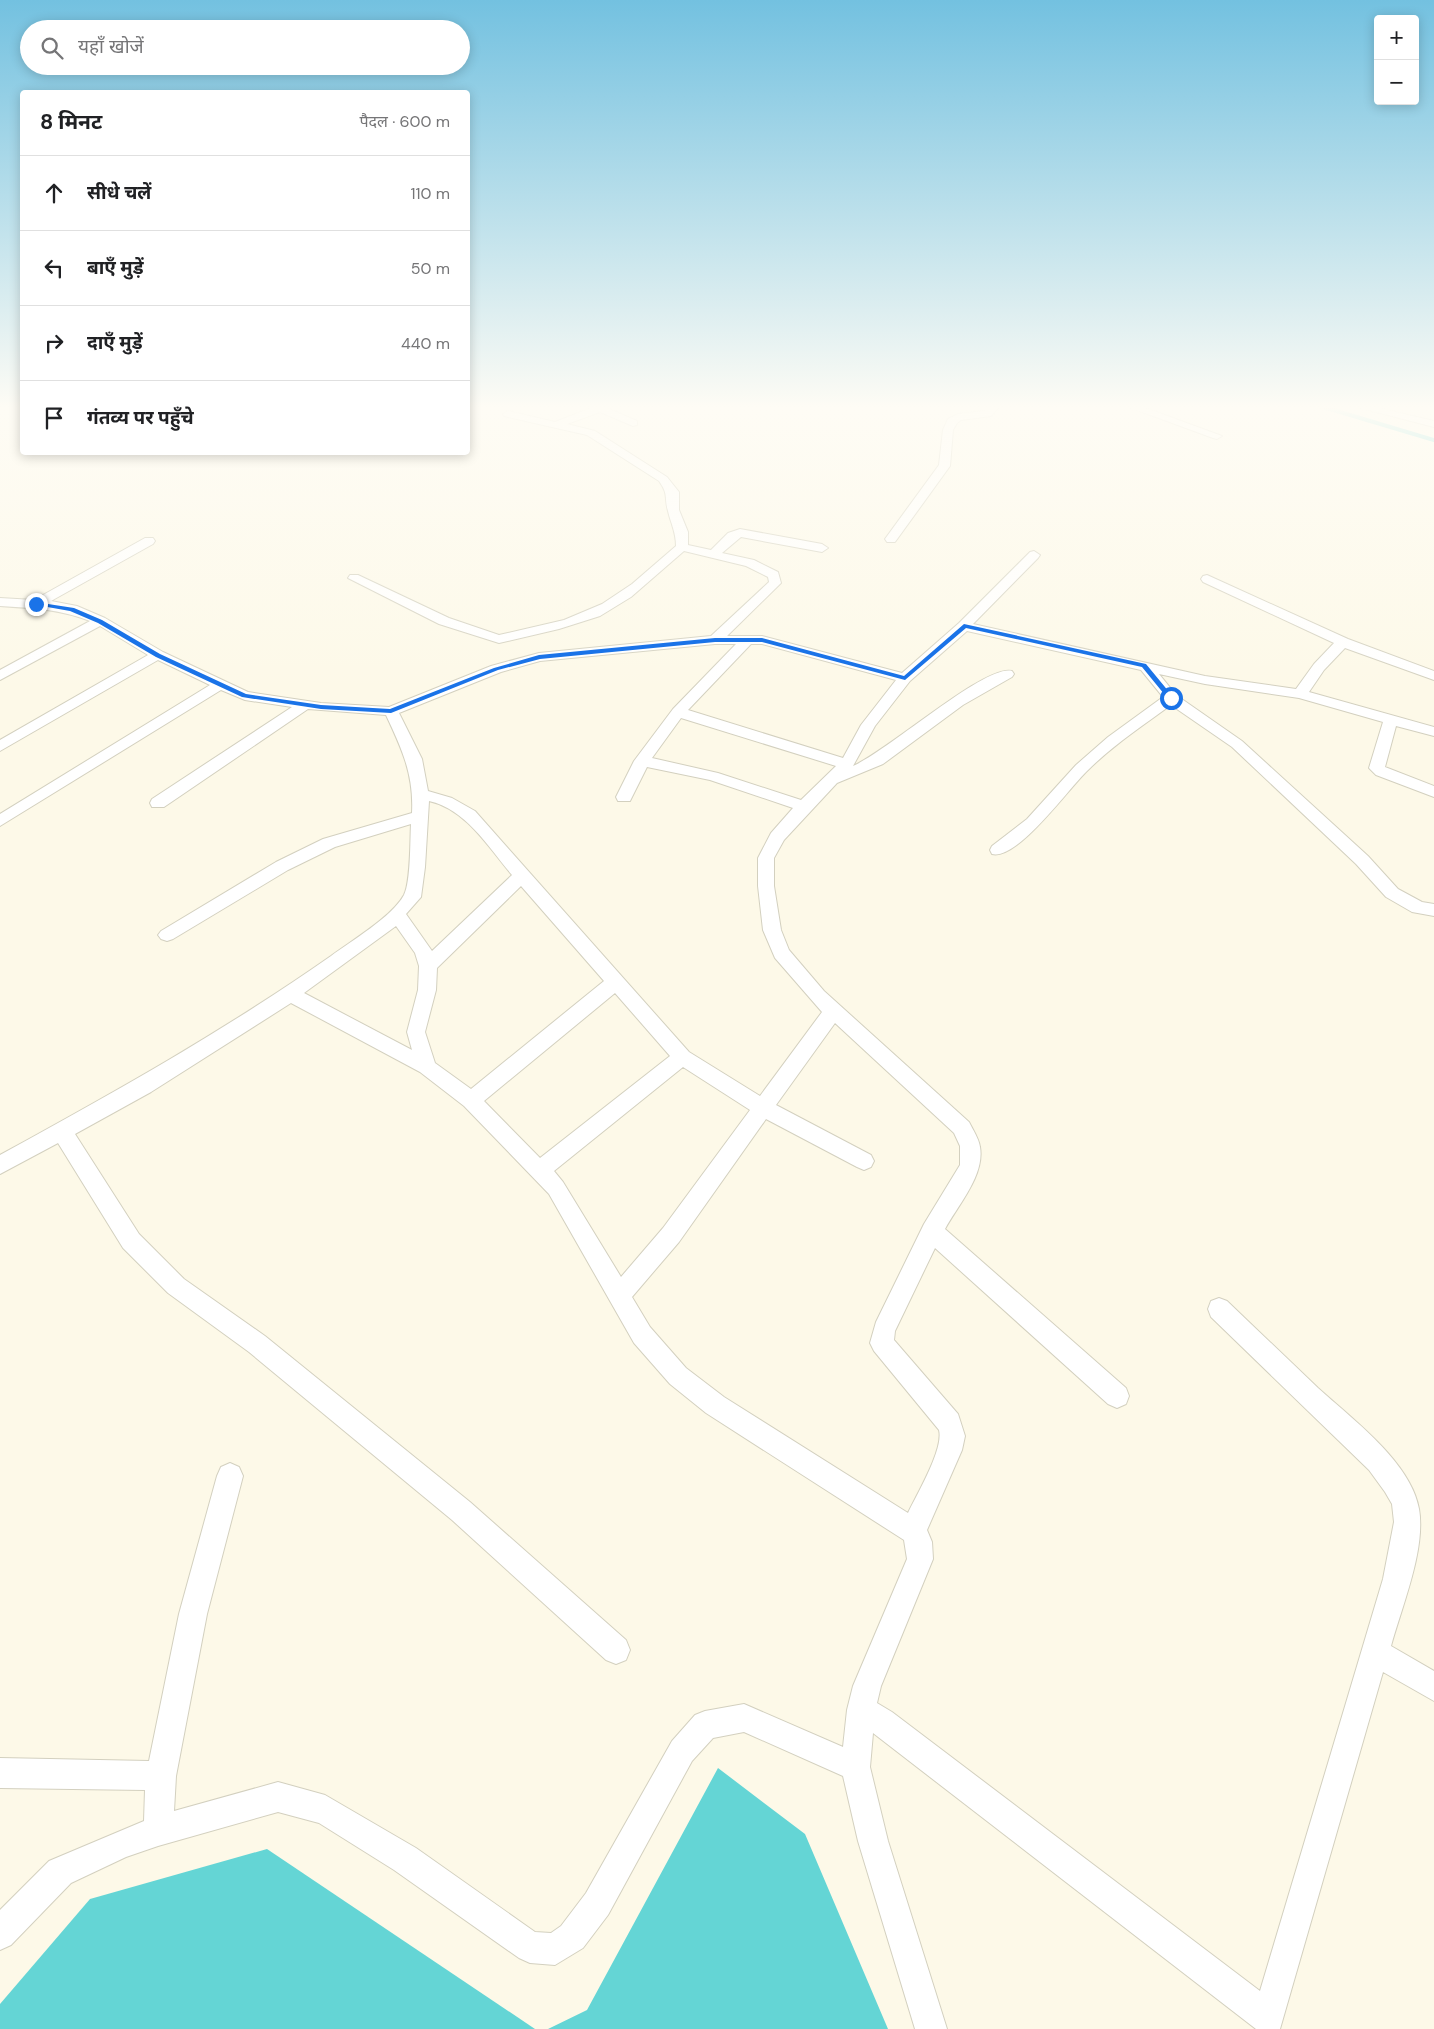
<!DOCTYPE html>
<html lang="hi">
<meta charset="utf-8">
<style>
body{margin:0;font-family:"DM Sans","Noto Sans Devanagari",sans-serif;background:#f6f6f6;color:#202124}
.controls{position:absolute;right:15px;top:15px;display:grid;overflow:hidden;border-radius:5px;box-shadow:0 2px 12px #0003}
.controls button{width:45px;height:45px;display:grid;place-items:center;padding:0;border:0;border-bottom:1px solid #e0e0e0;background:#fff;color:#202124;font:25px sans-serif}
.stop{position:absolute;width:15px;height:15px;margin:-11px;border:4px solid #1a73e8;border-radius:50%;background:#fff}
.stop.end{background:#1a73e8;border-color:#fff;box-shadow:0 1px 5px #0008}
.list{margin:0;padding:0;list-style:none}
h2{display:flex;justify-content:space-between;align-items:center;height:65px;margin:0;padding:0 20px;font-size:21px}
h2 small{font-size:16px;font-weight:400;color:#757577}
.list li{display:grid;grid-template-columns:32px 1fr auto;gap:15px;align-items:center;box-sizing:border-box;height:75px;padding:0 20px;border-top:1px solid #e0e0e0}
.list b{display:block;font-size:19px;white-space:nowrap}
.list em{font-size:16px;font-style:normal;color:#757577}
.icon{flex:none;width:28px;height:28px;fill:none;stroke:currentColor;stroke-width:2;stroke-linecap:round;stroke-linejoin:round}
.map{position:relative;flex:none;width:1434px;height:2029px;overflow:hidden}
.search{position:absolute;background:#fff;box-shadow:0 2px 12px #0003;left:20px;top:20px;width:450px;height:55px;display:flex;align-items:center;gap:12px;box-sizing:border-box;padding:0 18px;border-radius:28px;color:#757577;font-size:19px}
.panel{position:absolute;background:#fff;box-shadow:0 2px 12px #0003;left:20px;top:90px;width:450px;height:365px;border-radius:5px}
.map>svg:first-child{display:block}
</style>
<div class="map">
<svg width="1434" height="2029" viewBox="0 0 1434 2029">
<rect width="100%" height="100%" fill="#fdf9e8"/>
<!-- water -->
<g fill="#64d5d5">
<polygon points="718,1768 805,1834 888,2029 548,2029 587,2010"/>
<polygon points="267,1849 535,2029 0,2029 0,2004 90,1899"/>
</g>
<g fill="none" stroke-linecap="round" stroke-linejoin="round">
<!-- stream -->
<polyline stroke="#64d5d5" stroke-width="4" points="1320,406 1434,440"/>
<defs>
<g id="minor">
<path d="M 589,406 L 602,406 L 637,421 L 637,425 L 633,426 L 600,412 L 567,424 L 595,431 L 667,477 L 679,492 L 679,510 L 688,532 L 688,545 L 711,550 L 728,533 L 740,529 L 822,544 L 828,548 L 822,552 L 741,537 L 722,553 L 754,560 L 778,572 L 781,583 L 727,636 L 762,636 L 902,673 L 959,623 L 1030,552 L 1034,551 L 1040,555 L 1038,558 L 973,624 L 1205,676 L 1296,689 L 1314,664 L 1334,643 L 1203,582 L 1201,579 L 1203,576 L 1207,575 L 1348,639 L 1434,671 L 1434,680 L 1345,648 L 1324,670 L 1309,692 L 1434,727 L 1434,736 L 1396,726 L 1385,767 L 1434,786 L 1434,797 L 1376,775 L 1369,768 L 1383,722 L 1299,698 L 1205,684 L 1159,674 L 1176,695 L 1242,741 L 1368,856 L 1398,889 L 1422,902 L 1434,904 L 1434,916 L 1412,912 L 1386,897 L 1356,864 L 1232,747 L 1171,705 C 1142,726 1112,746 1087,771 C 1069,788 1017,861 992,854 L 990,850 L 992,846 L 1027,819 L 1076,765 L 1108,737 L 1163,697 L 1141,670 L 967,631 L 910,681 L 875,726 L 853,766 C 887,752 985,664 1012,671 L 1014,674 L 1012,677 L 963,705 L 883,764 L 837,783 L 784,840 L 774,858 L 774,886 L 781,930 L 789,950 L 824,991 L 969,1122 C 973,1130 979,1139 980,1147 C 985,1175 958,1205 945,1229 L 1126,1388 L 1129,1396 L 1126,1404 L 1117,1408 L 1108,1404 L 935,1248 L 895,1331 L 894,1340 L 958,1414 L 965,1436 L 962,1450 L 927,1530 L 932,1542 L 933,1559 L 881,1686 L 877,1703 L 892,1712 L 1260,1991 L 1383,1579 L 1394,1522 L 1392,1504 L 1385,1492 L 1369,1470 L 1211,1317 L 1208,1309 L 1211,1301 L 1219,1298 L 1227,1301 C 1257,1330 1288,1359 1318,1388 C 1351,1418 1411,1462 1419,1509 C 1426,1549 1402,1606 1391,1646 L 1434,1671 L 1434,1701 L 1383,1672 L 1280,2029 L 1256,2029 L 873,1733 L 870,1767 L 888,1841 L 947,2029 L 915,2029 L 858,1841 L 843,1776 L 744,1732 L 713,1738 L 692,1761 L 608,1915 L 583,1948 L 555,1965 L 530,1963 L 519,1958 L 394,1870 L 319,1823 L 278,1812 L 158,1846 L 126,1857 L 71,1883 L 11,1945 L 0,1950 L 0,1910 L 49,1861 L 144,1821 L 145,1790 L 0,1788 L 0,1758 L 149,1761 L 179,1614 L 217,1476 L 221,1467 L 230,1463 L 239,1467 L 243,1476 L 207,1614 L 176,1776 L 174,1811 L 278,1782 L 325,1795 L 416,1848 L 535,1932 L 551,1933 L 561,1926 L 586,1893 L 672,1741 L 695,1715 L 705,1711 L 744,1704 L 843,1747 L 847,1710 L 853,1686 L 907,1559 L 904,1540 L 706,1413 L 670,1384 L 634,1343 L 549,1194 L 464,1106 L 420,1072 L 291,1003 L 151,1092 L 75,1134 L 139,1234 L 184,1279 L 265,1336 L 470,1502 L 626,1640 L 630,1650 L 626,1660 L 616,1664 L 606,1660 L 452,1520 L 249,1352 L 168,1293 L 123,1248 L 58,1143 L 0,1174 L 0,1155 C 115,1092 224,1031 331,956 C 351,941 392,917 404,895 C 411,881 410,841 411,824 L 335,847 L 288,870 L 173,939 L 167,941 L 161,939 L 158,935 L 161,931 L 276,862 L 323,839 L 412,813 C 414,775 402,749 386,715 L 308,709 L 164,807 L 152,807 L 150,803 L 152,799 L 292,707 L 245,700 L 221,690 L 0,826 L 0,814 L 210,685 L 158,660 L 0,751 L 0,740 L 148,655 L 100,626 L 0,680 L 0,670 L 90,621 C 60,609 32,608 0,606 L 0,598 L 34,600 L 145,538 L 153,538 L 155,541 L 153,544 L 51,601 L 77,606 L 105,618 L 163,652 L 248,692 L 321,703 L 389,707 L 491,666 L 539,653 L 711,636 L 769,582 L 768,577 L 746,566 L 684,551 L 631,597 L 600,616 L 559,629 L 499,643 L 439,624 L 348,578 L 350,575 L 358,575 L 449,618 L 499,635 L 564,620 L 602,604 L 632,584 L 676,546 C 676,532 671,524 668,511 C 664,497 669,495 659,481 L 587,435 L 504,416 L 503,414 L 508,411 L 555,422 L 591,408 ZM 715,644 L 736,644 L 673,709 L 634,761 L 616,797 L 618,801 L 630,801 L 647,767 L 710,780 L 793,808 L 771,833 L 758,858 L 758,886 L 763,930 L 775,958 L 822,1012 L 760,1096 L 689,1052 L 475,811 L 452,798 L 428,791 L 422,759 L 399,713 L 501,672 L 540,661 ZM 751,644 L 762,644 L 896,680 L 861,725 L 843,758 L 688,710 ZM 681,718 L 836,766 L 801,800 L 718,773 L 652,758 ZM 429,801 C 466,809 489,848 512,875 L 432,951 L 406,914 L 421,897 L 425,867 ZM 521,886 L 604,981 L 471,1089 L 435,1063 L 425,1032 L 436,990 L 437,968 ZM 396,926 L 415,953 L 419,966 L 418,990 L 407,1032 L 412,1050 L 304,993 ZM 615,993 L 670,1056 L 540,1158 L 484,1101 ZM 835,1023 L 954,1133 L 960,1146 L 960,1165 L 924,1224 L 876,1322 L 870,1343 L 874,1351 L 939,1430 C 944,1449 917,1494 908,1513 L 724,1397 L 686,1368 L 650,1327 L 632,1297 L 679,1242 L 766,1119 L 857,1167 L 864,1170 L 871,1167 L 874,1161 L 871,1155 L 776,1105 ZM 683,1067 L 750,1110 L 663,1228 L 621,1277 L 563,1182 L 554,1171 Z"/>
<polygon points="989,406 1000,406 991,416 961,420 957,423 953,430 950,466 895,542 887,542 885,539 939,465 943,430 948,419 958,414 984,411"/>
<polygon points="1126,406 1140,406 1222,436 1217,439 1213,438"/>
<polygon points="1353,406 1370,406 1434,421 1434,427"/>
</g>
</defs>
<!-- minor casing -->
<use href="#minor" stroke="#d3d0bf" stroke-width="2"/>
<!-- minor -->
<use href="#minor" fill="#fff" fill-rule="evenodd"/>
</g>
<!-- sky -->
<linearGradient id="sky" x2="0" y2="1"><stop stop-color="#73c1e0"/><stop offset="0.59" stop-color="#fefcf5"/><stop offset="1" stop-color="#fefcf5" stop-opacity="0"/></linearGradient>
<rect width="1434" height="690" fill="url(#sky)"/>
<!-- route -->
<polygon fill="#1a73e8" points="35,602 74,608 102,620 160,654 246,694 321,705 390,709 494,668 539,655 715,638 762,638 904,676 964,624 1146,664 1174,698 1169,700 1142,667 966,628 905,680 762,642 715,642 540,659 498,670 391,713 321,709 242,697 156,657 98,623 70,611 36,605"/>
</svg>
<div class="controls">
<button>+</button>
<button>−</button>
</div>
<div class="stop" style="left:1171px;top:698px"></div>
<div class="stop end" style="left:36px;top:604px"></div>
<div class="search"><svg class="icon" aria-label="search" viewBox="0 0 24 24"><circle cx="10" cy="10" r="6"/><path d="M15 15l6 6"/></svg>यहाँ खोजें</div>
<section class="panel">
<h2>8 मिनट<small>पैदल · 600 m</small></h2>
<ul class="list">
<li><svg class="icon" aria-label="ahead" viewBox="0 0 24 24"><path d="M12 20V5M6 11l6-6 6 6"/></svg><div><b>सीधे चलें</b></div><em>110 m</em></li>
<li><svg class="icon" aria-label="left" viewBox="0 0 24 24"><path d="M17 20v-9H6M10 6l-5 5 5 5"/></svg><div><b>बाएँ मुड़ें</b></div><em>50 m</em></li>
<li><svg class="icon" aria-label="right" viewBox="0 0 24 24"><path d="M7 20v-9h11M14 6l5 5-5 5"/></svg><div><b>दाएँ मुड़ें</b></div><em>440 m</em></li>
<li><svg class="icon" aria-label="arrive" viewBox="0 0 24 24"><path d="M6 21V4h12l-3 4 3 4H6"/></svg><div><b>गंतव्य पर पहुँचे</b></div></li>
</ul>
</section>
</div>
